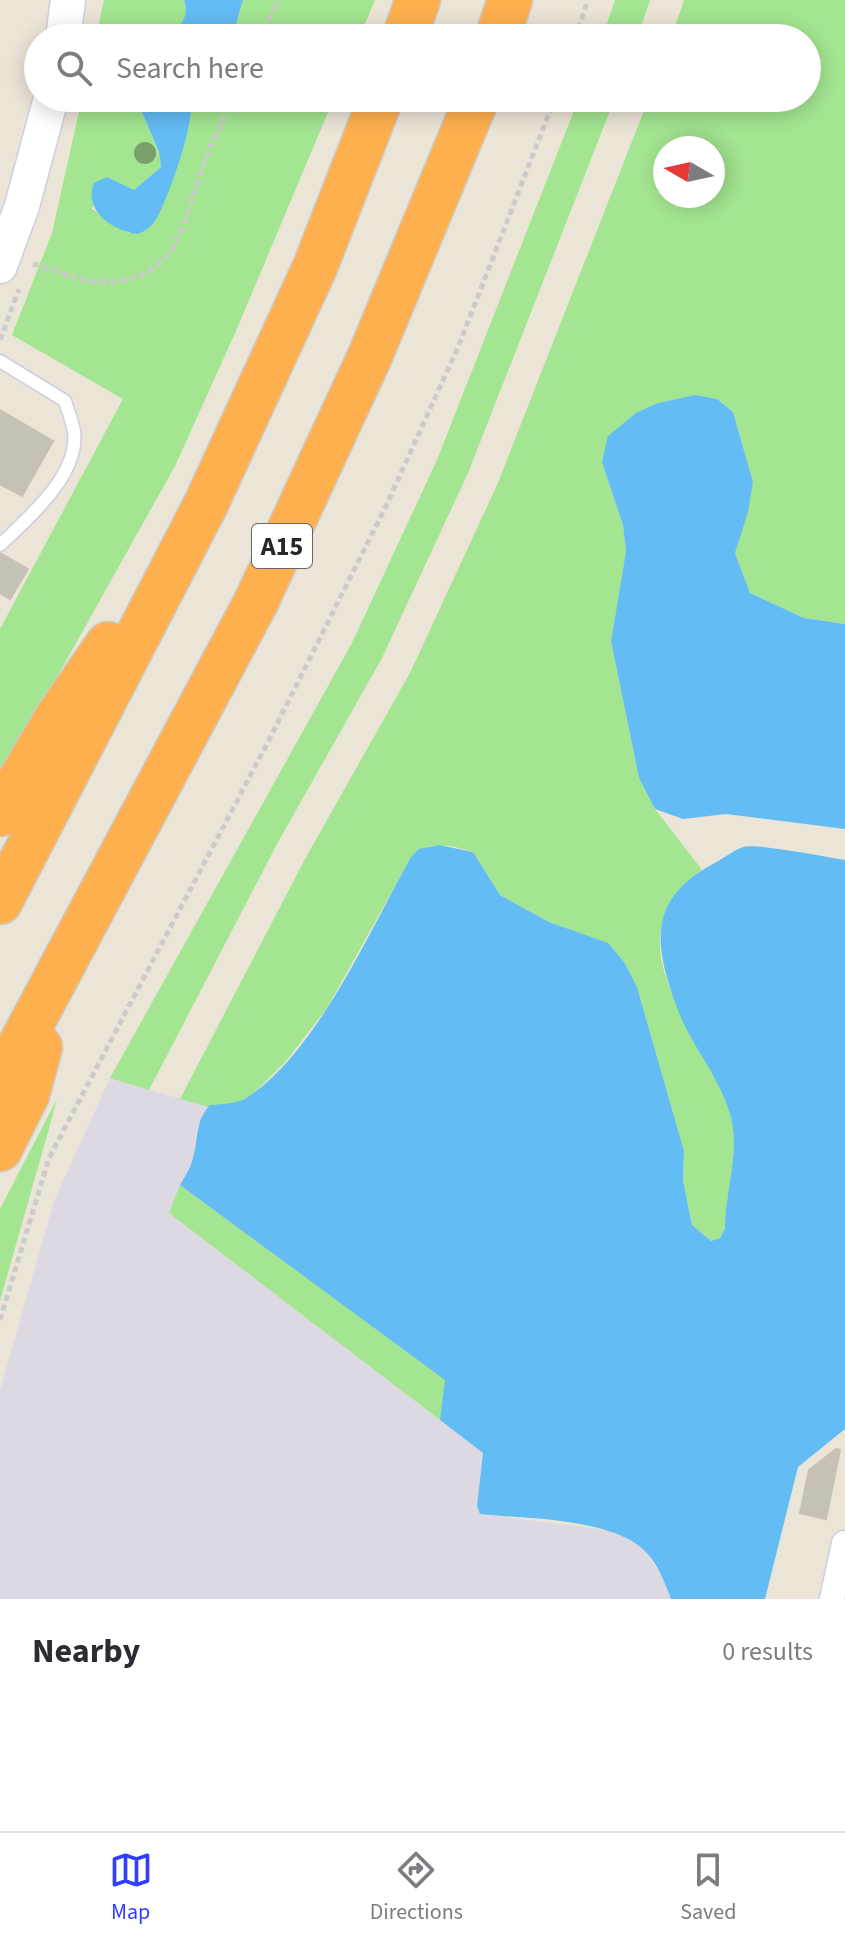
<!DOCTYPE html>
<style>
body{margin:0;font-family:"Source Sans 3",sans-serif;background:#f7f7f7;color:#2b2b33}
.compass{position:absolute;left:653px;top:136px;width:72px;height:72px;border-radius:50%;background:#fff;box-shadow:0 4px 20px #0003;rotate:279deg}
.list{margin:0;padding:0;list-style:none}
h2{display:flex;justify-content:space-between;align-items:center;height:104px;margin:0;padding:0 32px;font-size:34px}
h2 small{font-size:26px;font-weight:400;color:#7c7c81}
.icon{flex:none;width:44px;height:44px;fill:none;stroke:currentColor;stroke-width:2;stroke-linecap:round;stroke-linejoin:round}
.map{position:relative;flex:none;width:845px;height:1599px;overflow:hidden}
.search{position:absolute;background:#fff;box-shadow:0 4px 20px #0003;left:24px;right:24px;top:24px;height:88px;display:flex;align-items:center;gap:20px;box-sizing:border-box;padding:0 28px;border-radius:44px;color:#7c7c81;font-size:30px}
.sheet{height:232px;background:#fff}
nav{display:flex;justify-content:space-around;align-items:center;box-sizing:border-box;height:112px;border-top:2px solid #e1e1e2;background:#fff;font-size:22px;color:#7c7c81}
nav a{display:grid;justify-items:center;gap:4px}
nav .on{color:#303eff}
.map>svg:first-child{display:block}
</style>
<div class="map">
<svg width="845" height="1599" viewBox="0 0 845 1599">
<rect width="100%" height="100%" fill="#ebe5d7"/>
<!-- industrial -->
<polygon fill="#ddd9e2" points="110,1078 208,1107 196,1131 193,1160 169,1213 483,1453 477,1506 480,1514 615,1531 645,1550 664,1581 671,1599 0,1599 0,1391 54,1201"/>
<!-- green -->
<g fill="#a3e590" fill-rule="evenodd">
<path d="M 104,0 L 184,0 C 201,47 122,38 96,38 Z"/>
<polygon points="243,0 375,0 359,38 232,38"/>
<polygon points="615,0 650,0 637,38 602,38"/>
<path d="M 684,0 L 845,0 L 845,624 L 804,618 L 750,593 L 735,553 L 753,482 L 733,412 L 717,399 L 695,395 L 658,403 L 602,462 L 623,525 L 626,551 L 611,641 L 639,778 L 655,809 L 702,870 C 603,943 706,1031 730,1113 C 741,1150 725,1190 725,1228 L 720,1238 L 711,1241 L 692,1225 L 683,1180 L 684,1151 L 637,987 L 624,962 L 607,943 L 549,922 L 500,895 L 473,852 C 452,845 428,840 411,857 L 327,1008 L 286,1061 L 251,1096 L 234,1103 L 208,1107 L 180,1099 L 305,859 L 410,673 L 497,485 L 649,98 L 807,98 L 807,38 L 671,38 ZM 665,148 L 713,148 L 713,196 L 665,196 Z"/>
<polygon points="82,98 136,98 159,152 161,167 134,190 106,177 92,209 129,233 156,220 189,123 190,98 334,98 236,331 175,466 0,779 0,629 123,399 12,335 52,233"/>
<polygon points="579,98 615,98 468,473 382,658 277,844 149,1090 110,1078 352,643 437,460"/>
<polygon points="57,1099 50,1125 0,1301 0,1209"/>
<polygon points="180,1185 446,1380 440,1420 169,1213"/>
</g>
<!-- water -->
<g fill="#63bcf4">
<path d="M 184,0 L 243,0 L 232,38 L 161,38 C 178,29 191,19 184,0 Z"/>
<path d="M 136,98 L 190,98 C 197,119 168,198 157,218 C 152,226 146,231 138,234 C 112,231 83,210 94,183 L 107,177 L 134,190 L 161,167 L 159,152 Z"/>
<polygon points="695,395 717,399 733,412 753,482 748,512 735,553 750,593 804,618 845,624 845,829 726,814 683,819 655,809 639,778 611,641 626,551 623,525 602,462 608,436 636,413 658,403"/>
<path d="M 439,845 L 473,852 L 500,895 L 549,922 L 608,943 L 624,962 L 637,987 L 684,1151 L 683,1180 L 692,1225 L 711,1241 L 720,1238 L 725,1228 C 725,1190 741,1151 730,1114 C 719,1075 689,1043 676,1005 C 654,945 648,900 711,865 C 721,860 732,851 743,847 C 757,843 826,857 845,860 L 845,1429 L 798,1467 L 765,1599 L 671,1599 C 665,1583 657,1562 644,1550 C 610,1518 526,1519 480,1514 L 477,1506 L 483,1453 L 440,1420 L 445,1380 L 180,1185 C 184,1178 190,1169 192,1161 C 199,1140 194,1122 210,1105 C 224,1104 239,1104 251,1095 C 320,1046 370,930 411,857 L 419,849 Z"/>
</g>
<!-- building -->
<g fill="#c6c1b7" stroke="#c6c1b1" stroke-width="2">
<polygon points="0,410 53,441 22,496 0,484"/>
<polygon points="0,553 28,569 10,599 0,593"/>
<polygon points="836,1449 840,1450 826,1519 800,1513 809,1470"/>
</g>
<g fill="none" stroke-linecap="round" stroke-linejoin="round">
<defs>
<path id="lane" d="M 0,361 L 65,401 C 68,411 72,421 74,431 C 80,475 27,519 0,545"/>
<polyline id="street" points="832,1599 844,1543"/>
<g id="secondary">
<polyline points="63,38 68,0"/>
<polyline points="0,266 22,206 51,98"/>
</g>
<g id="highway">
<polyline points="404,38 418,0"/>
<polyline points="497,38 510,0"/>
<polyline points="0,814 58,716 108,644"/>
<polyline points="0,902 206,504 315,267 381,98"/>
<polyline points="0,1083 256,602 370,356 477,98"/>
<polyline points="0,1149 27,1095 40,1047"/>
</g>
</defs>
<!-- lane casing -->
<use href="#lane" stroke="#cdcee1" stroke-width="15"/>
<!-- street casing -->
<use href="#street" stroke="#cdcee1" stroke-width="27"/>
<!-- secondary casing -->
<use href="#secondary" stroke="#cdcee1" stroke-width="37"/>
<!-- highway casing -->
<use href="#highway" stroke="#cbcbcb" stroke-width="47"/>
<!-- path -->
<g stroke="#cbcbcb" stroke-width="5" stroke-dasharray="6 4" stroke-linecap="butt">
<polyline points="261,38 278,0"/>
<polyline points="575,38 588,0"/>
<polyline points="34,74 38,52"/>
<path d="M 33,264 C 55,270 83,283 105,282 C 182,280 184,216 205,160 C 213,139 224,118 233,98"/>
<polyline points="0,340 19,289"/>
<polyline points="0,1320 49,1158 269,740 387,504 459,345 555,98"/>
</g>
<!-- lane -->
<use href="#lane" stroke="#fff" stroke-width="12"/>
<!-- street -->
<use href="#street" stroke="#fff" stroke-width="24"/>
<!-- secondary -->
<use href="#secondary" stroke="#fff" stroke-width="34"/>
<!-- highway -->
<use href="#highway" stroke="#ffb04e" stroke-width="44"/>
</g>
<!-- trees -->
<circle fill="#799f6c" cx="145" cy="153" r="11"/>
<g text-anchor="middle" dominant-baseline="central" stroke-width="6" stroke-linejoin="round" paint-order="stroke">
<!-- shield labels -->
<rect fill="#fff" stroke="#686868" stroke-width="2" x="252" y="524" width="60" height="44" rx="6"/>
<g font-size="26" font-weight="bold" fill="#272727">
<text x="282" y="546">A15</text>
</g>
</g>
</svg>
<svg class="compass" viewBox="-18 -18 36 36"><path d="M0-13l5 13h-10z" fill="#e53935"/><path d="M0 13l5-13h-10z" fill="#7c7c81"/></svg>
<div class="search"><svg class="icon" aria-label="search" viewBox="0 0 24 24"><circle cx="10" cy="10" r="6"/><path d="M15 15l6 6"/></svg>Search here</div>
</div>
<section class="sheet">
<h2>Nearby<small>0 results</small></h2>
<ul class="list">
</ul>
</section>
<nav>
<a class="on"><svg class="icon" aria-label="map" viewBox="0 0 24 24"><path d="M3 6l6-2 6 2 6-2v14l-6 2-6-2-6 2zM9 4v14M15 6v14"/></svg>Map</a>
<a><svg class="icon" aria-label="directions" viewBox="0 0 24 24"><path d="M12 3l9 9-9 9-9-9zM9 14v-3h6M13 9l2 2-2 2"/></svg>Directions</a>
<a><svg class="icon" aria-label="saved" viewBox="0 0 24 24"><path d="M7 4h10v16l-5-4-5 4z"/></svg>Saved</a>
</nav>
